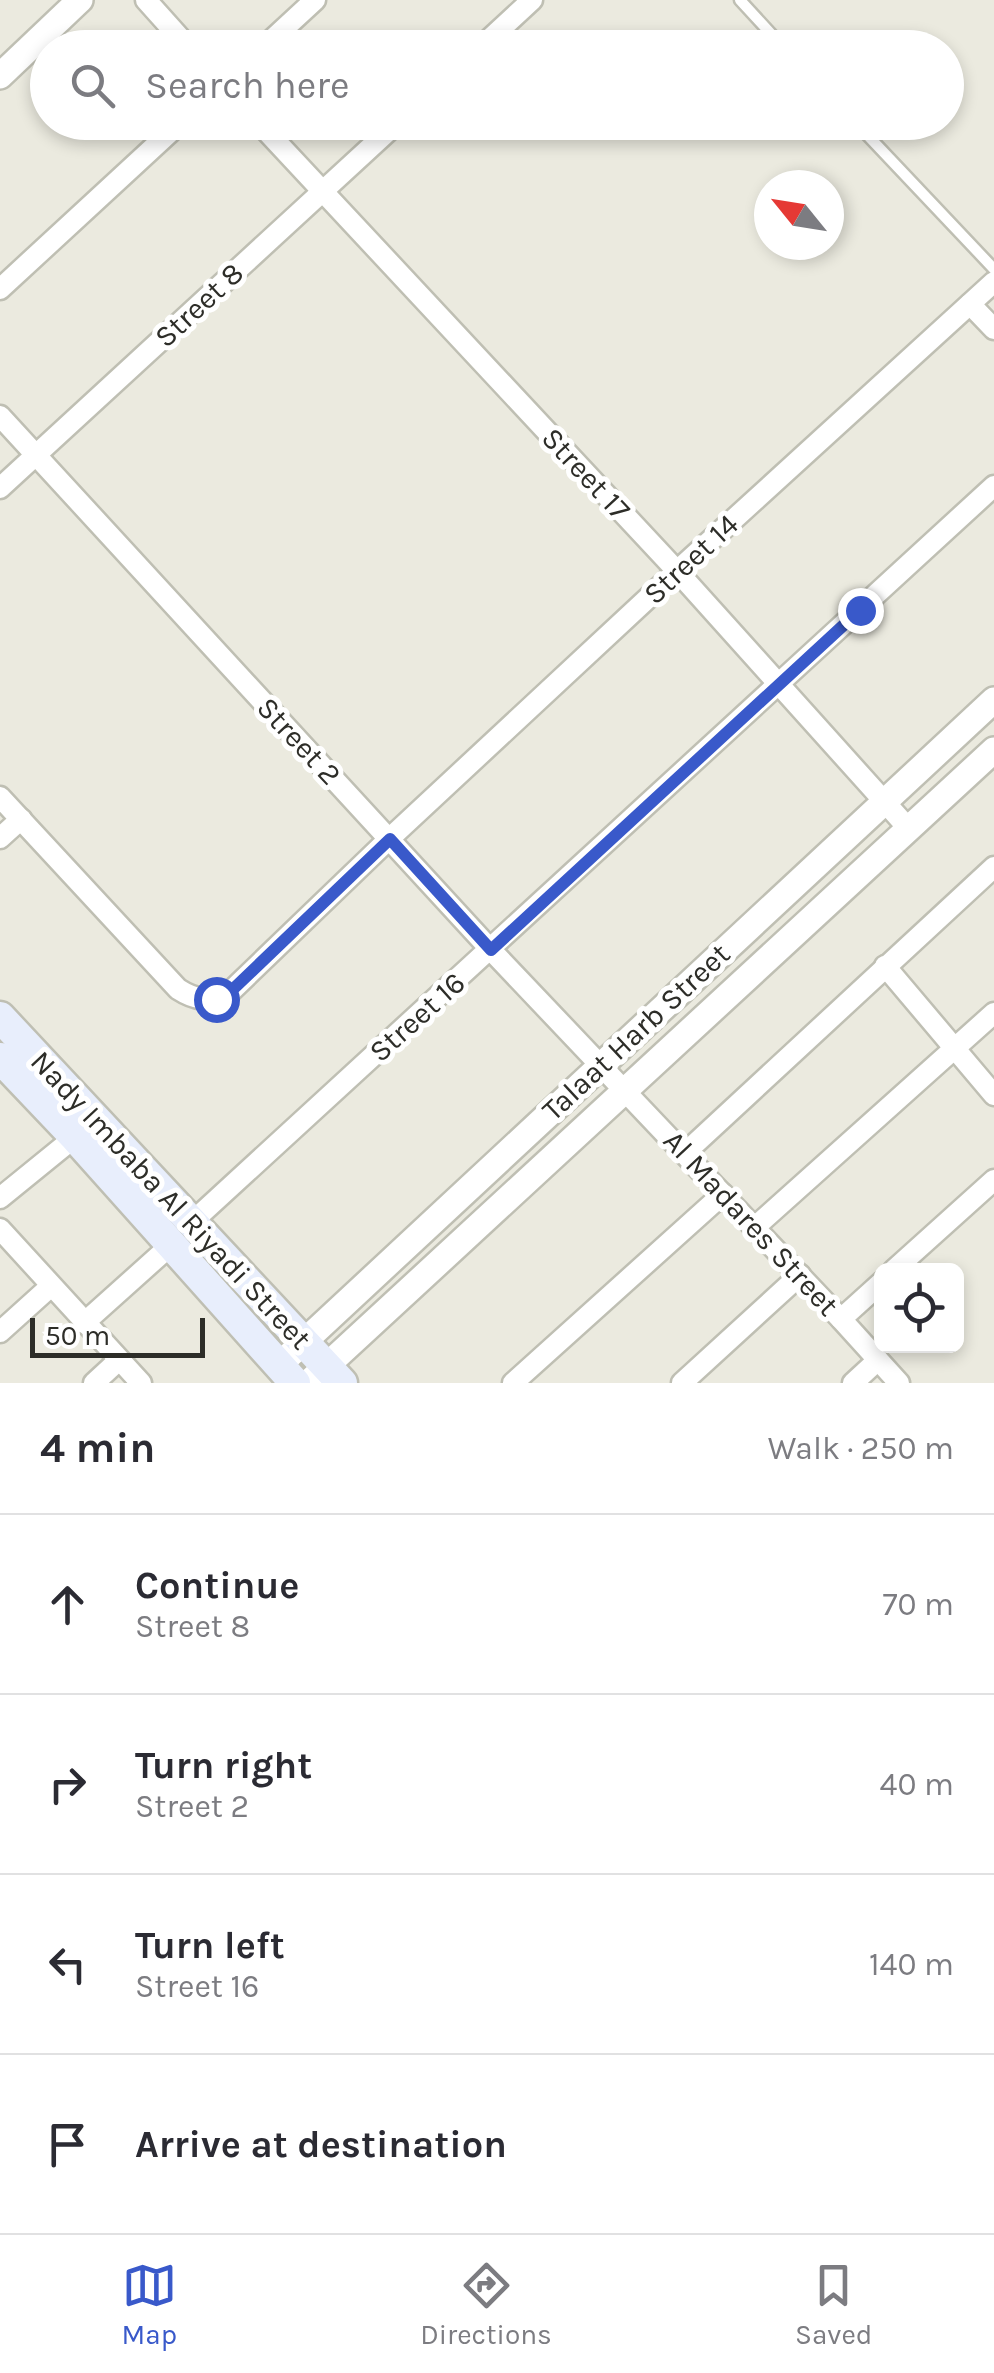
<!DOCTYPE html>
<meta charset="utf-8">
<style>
body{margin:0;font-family:Karla,sans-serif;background:#f2f2f3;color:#2b2b33}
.controls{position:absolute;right:30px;bottom:30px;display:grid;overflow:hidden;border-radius:15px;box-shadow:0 5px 15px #0003}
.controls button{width:90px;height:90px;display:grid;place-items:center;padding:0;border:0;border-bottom:2px solid #e1e1e2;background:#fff;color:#2b2b33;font:50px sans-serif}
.compass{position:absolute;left:754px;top:170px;width:90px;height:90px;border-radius:50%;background:#fff;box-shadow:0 5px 15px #0003;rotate:300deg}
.scale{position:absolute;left:30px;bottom:25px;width:175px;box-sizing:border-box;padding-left:10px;border:5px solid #2d2d28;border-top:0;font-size:28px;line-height:35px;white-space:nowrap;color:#2d2d28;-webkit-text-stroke:8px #fff;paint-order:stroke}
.stop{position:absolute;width:30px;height:30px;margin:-22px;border:8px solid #3959ca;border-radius:50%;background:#fff}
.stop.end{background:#3959ca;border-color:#fff;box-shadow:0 2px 10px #0008}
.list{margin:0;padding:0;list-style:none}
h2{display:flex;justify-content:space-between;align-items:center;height:130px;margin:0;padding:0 40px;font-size:42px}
h2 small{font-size:32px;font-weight:400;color:#7c7c81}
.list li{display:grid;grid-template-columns:65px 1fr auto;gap:30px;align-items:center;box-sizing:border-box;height:180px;padding:0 40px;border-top:2px solid #e1e1e2}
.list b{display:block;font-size:38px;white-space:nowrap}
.list p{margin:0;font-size:32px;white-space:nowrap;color:#7c7c81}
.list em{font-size:32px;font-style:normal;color:#7c7c81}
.icon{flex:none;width:55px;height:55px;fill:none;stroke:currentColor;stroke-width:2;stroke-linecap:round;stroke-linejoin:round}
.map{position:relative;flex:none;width:994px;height:1383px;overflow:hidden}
.search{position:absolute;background:#fff;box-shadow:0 5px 15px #0003;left:30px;right:30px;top:30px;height:110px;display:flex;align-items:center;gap:25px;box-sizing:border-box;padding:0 35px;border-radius:55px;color:#7c7c81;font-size:38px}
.sheet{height:850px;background:#fff}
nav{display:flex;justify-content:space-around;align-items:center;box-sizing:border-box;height:140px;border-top:2px solid #e1e1e2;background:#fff;font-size:28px;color:#7c7c81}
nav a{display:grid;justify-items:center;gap:5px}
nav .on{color:#3959ca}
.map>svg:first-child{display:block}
</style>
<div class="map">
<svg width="994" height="1383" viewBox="0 0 994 1383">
<rect width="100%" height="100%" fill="#ebeadf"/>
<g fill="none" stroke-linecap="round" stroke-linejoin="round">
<defs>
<g id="service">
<polyline points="740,0 784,48"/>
<polyline points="855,122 994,269"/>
</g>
<g id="minor">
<polyline points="146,0 189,48"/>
<polyline points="263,48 315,0"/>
<polyline points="480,48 532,0"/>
<polyline points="258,122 677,571 909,829"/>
<polyline points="0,289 181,122"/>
<polyline points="970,304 994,329"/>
<polyline points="0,416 491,950 841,1319 899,1383"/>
<polyline points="0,488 398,122"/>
<path d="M 0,797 L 178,989 C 195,1000 209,1002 228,994 L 389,839 L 677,571 L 994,282"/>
<polyline points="0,838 21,819"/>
<polyline points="885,966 994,1095"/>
<polyline points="685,1153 994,867"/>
<polyline points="0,1198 75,1137"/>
<polyline points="192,1222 994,486"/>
<polyline points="755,1227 994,1013"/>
<polyline points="0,1229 141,1383"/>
<polyline points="894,1270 994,1180"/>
<polyline points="841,1319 882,1282"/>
<polyline points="84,1323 171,1245"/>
<polyline points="0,1332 51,1286"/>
<polyline points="94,1383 119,1360"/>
<polyline points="513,1383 723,1194"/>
<polyline points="682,1383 800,1275"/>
<polyline points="853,1383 878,1360"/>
</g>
<g id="tertiary">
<polyline points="0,76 80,0"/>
<polyline points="279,1365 994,700"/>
<polyline points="308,1383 994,750"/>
</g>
<g id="secondary">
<polyline points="0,1017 342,1383"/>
<polyline points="0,1058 75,1137 295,1383"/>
</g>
</defs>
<!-- service casing -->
<use href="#service" stroke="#bfbfb3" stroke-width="15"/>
<!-- minor casing -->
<use href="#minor" stroke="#bfbfb3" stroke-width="25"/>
<!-- tertiary casing -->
<use href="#tertiary" stroke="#bfbfb3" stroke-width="30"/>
<!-- secondary casing -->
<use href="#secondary" stroke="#bfbfb3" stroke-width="35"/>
<!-- service -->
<use href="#service" stroke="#fff" stroke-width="10"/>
<!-- minor -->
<use href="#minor" stroke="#fff" stroke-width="20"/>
<!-- tertiary -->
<use href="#tertiary" stroke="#fff" stroke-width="25"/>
<!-- secondary -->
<use href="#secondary" stroke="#e8eefc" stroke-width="30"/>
</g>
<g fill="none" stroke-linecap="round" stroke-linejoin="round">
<!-- route -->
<polyline stroke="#3959ca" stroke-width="12" points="216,999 228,994 390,839 491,950 860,610"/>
</g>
<g text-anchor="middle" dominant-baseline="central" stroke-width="10" stroke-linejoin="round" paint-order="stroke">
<!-- street labels -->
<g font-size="30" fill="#2d2d28" stroke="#fff">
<text transform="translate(199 305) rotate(-43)">Street 8</text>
<text transform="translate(586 474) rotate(47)">Street 17</text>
<text transform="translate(691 559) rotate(-43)">Street 14</text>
<text transform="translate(299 741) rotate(47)">Street 2</text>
<text transform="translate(417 1017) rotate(-42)">Street 16</text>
<text transform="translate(636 1032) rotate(-43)">Talaat Harb Street</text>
<text transform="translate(171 1200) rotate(47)">Nady Imbaba Al Riyadi Street</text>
<text transform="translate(751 1223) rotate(47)">Al Madares Street</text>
</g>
</g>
</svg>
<div class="controls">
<button><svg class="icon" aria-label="locate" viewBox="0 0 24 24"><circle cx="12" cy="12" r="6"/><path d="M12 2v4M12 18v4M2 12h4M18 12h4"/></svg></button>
</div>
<svg class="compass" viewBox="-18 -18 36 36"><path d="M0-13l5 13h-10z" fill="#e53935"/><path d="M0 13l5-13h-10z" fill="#7c7c81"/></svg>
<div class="scale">50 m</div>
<div class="stop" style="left:216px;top:999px"></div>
<div class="stop end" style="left:860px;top:610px"></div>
<div class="search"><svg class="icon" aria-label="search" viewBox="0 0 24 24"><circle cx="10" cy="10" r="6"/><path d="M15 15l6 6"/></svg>Search here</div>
</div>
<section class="sheet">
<h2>4 min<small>Walk · 250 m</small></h2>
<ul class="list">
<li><svg class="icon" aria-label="ahead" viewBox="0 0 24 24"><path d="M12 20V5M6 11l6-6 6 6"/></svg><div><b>Continue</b><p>Street 8</p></div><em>70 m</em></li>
<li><svg class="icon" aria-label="right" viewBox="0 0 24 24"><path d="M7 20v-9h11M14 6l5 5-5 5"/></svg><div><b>Turn right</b><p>Street 2</p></div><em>40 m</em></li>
<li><svg class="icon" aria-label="left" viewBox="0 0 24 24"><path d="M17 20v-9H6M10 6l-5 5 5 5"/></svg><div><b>Turn left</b><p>Street 16</p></div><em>140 m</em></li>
<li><svg class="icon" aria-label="arrive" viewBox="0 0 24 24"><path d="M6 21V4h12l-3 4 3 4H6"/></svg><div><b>Arrive at destination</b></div></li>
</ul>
</section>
<nav>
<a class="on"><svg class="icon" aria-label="map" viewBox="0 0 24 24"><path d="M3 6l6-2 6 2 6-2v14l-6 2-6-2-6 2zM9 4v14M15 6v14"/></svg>Map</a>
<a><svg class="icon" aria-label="directions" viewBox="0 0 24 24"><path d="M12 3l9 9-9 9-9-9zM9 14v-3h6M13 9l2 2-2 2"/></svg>Directions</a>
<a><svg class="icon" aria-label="saved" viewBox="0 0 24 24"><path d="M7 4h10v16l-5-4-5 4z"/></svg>Saved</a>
</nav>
